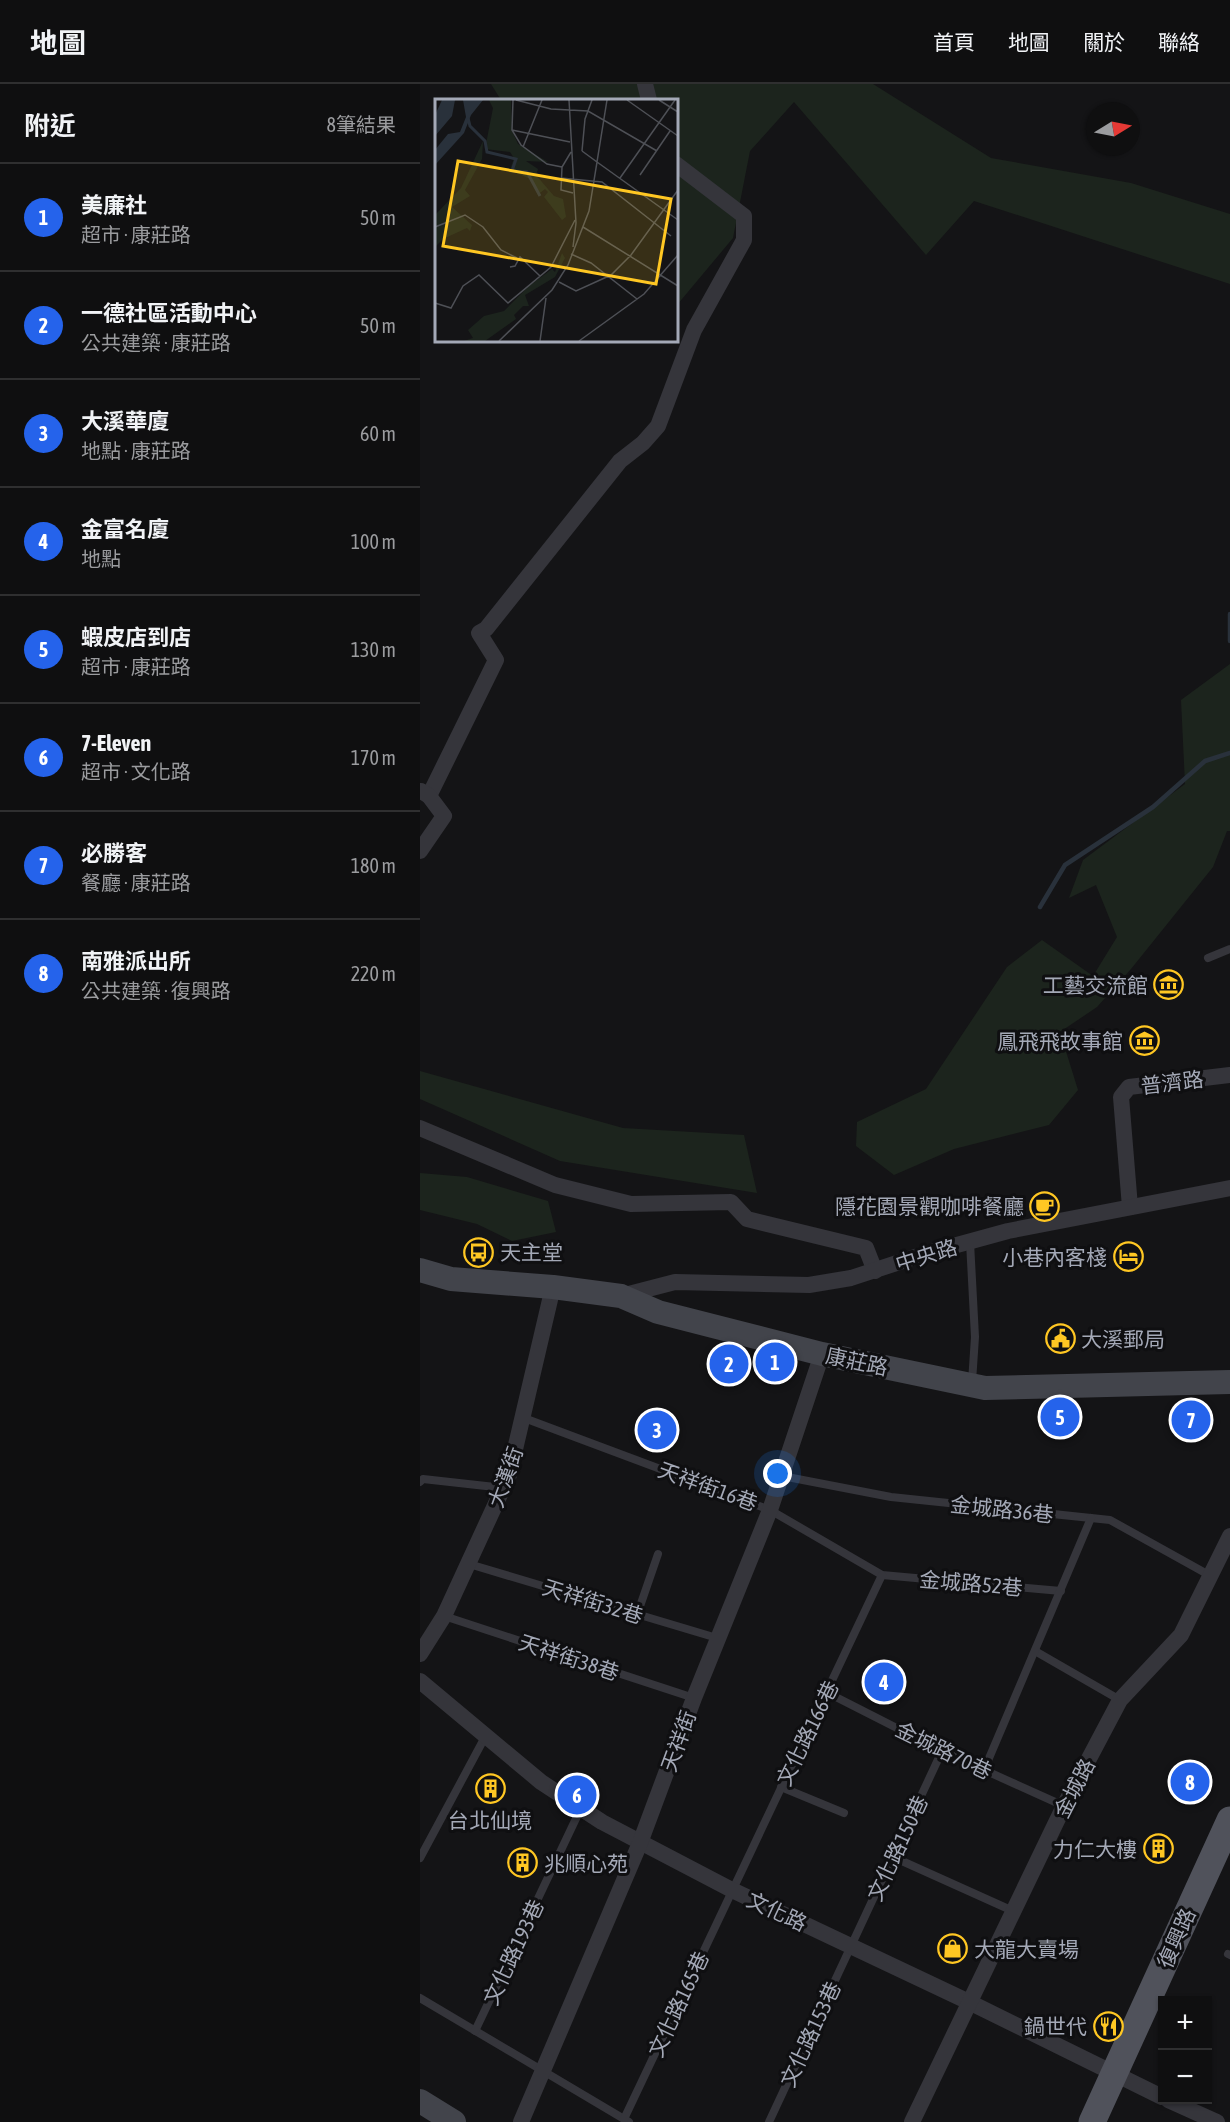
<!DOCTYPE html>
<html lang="zh-TW">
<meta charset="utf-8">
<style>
body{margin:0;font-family:"Asap Condensed","Noto Sans TC",sans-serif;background:#181819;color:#f1f3f6}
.controls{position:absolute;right:18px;bottom:18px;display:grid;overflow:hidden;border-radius:0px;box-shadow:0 2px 4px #0004}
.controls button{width:54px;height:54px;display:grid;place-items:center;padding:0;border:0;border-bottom:2px solid #2f2f30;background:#0f0f10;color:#f1f3f6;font:30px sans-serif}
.compass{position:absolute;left:666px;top:18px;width:54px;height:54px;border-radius:50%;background:#0f0f10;box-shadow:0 2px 4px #0004;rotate:80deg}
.you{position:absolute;left:358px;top:1390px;width:21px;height:21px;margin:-15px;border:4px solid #fff;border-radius:50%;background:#1a73e8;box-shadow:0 0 0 9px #1a73e833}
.badge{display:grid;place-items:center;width:39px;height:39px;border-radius:50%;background:#2563eb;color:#fff;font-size:20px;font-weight:700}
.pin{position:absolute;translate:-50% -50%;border:3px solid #fff;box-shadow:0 2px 6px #0006}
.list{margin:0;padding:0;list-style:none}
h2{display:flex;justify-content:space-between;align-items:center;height:78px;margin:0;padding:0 24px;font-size:26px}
h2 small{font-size:20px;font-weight:400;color:#9b9c9f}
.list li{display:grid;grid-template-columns:39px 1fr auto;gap:18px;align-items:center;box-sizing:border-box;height:108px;padding:0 24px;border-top:2px solid #2f2f30}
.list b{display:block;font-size:22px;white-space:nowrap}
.list p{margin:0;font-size:20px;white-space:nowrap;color:#9b9c9f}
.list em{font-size:20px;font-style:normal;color:#9b9c9f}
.map{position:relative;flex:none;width:810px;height:2038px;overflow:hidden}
header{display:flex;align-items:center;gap:36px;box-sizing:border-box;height:84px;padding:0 30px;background:#0f0f10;border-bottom:2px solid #2f2f30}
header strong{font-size:28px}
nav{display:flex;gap:33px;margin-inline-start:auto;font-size:21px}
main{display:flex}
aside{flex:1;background:#0f0f10}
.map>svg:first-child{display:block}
</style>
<header>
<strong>地圖</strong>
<nav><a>首頁</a><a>地圖</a><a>關於</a><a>聯絡</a></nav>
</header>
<main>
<aside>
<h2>附近<small>8筆結果</small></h2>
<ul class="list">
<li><span class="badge">1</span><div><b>美廉社</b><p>超市 · 康莊路</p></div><em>50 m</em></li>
<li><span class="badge">2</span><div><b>一德社區活動中心</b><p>公共建築 · 康莊路</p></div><em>50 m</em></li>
<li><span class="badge">3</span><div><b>大溪華廈</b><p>地點 · 康莊路</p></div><em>60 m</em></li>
<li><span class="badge">4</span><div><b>金富名廈</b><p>地點</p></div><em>100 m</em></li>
<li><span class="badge">5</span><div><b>蝦皮店到店</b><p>超市 · 康莊路</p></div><em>130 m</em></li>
<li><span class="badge">6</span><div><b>7-Eleven</b><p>超市 · 文化路</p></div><em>170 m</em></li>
<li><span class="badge">7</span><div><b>必勝客</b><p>餐廳 · 康莊路</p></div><em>180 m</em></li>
<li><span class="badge">8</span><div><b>南雅派出所</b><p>公共建築 · 復興路</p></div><em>220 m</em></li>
</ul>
</aside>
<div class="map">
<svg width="810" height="2038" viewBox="0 0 810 2038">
<rect width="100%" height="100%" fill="#141416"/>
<!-- green -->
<g fill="#1c241d">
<polygon points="71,0 453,0 571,74 711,99 810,130 810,200 554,117 506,171 374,18 330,67 313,154 257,221 256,16 81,16"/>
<polygon points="810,580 810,747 807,747 793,783 711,885 677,923 640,948 658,1006 629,1041 534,1065 474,1091 436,1062 437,1038 506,1005 587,883 622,856 673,892 697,853 676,801 649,814 663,776 765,700 761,616"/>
<polygon points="0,987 203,1044 324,1051 337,1109 140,1077 0,1015"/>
<polygon points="0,1089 47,1093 128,1117 136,1148 92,1157 57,1140 0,1126"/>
</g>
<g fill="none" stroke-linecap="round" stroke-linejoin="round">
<!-- stream -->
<g stroke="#29313b" stroke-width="4.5">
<polyline points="810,530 810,557"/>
<polyline points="620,823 645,781 733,723 785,677 810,669"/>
</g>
<!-- lane -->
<g stroke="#35353b" stroke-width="8">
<polyline points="788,874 810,865"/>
<polyline points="550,1158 555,1253 552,1298"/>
<polyline points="104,1334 350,1426 462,1491 641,1507"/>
<polyline points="362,1392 471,1413 690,1436 789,1491"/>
<polyline points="0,1398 3,1395 84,1404"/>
<polyline points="49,1480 297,1554"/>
<polyline points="217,1531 238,1470"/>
<polyline points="24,1532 274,1614"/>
<polyline points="615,1567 700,1616"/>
<polyline points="406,1608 522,1667 644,1722"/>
<polyline points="564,1686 671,1434"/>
<polyline points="361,1703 424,1729"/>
<polyline points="473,1773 593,1827"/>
<polyline points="0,1774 65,1653"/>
<polyline points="808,1870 810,1871"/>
<polyline points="0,1914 209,2038"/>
<polyline points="55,1947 161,1724"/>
<polyline points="204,2035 462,1491"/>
<polyline points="349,2038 522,1667"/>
</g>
<!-- street -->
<g stroke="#35353b" stroke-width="16">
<polyline points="225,0 229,16"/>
<polyline points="9,712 76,576 59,549 66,545 200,377 223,359 238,342 274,246 324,156 324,132 256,80"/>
<polyline points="0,767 24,732 9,712 1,707"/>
<polyline points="0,1044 135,1101 211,1120 311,1118 327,1135 446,1164 455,1187"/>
<polyline points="710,1123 701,1013 709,1003 810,991"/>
<polyline points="201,1212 255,1198 389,1201 431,1194 504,1170 588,1147 810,1104"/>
<polyline points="0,1570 24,1532 89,1391 133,1203"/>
<polyline points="0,1597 121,1698 182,1738 312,1806 549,1918 742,2013"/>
<polyline points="748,2016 797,2038"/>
<polyline points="101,2038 220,1759 274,1614 350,1426 402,1270"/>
<polyline points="492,2038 644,1722 700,1616 761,1551 810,1452"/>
</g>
<!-- secondary -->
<g stroke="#42444b" stroke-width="24">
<polyline points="0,1186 31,1195 133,1203 201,1212 238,1228 402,1270 565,1304 810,1298"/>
<polyline points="0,2017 34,2038"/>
</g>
<!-- primary -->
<polyline stroke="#50525b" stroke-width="27" points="672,2038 810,1736"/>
</g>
<!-- icons -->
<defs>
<symbol id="museum-ring" viewBox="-11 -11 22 22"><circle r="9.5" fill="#0f0f11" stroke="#ffc723" stroke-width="1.5"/><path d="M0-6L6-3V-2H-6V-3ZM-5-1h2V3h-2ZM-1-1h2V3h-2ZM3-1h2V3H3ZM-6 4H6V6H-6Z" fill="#ffc723"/></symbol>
<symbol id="cafe-ring" viewBox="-11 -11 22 22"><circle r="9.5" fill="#0f0f11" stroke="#ffc723" stroke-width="1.5"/><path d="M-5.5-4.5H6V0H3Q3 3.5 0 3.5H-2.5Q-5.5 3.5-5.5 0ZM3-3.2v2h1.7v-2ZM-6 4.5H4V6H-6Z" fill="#ffc723"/></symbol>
<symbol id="bus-ring" viewBox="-11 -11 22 22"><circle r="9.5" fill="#0f0f11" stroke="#ffc723" stroke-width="1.5"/><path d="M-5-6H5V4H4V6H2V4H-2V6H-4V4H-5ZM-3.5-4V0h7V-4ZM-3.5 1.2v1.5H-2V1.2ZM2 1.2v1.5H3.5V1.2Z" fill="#ffc723"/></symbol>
<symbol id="hotel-ring" viewBox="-11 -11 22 22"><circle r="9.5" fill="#0f0f11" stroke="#ffc723" stroke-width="1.5"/><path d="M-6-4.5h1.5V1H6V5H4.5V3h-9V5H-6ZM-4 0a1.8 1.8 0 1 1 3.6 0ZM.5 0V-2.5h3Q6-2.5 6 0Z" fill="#ffc723"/></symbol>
<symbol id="civic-ring" viewBox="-11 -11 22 22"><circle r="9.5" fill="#0f0f11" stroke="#ffc723" stroke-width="1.5"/><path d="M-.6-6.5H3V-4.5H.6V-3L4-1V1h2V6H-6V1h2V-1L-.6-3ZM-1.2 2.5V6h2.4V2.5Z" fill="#ffc723"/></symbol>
<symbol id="building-ring" viewBox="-11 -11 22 22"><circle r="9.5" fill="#0f0f11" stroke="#ffc723" stroke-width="1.5"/><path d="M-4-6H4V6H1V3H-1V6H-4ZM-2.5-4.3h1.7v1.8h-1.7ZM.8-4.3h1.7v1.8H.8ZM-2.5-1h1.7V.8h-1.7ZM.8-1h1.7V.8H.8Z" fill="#ffc723"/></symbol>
<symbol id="shop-ring" viewBox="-11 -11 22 22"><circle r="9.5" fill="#0f0f11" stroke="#ffc723" stroke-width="1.5"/><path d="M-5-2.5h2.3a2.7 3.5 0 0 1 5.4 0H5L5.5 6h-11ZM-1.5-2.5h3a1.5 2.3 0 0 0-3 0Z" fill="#ffc723"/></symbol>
<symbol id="restaurant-ring" viewBox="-11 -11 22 22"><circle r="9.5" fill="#0f0f11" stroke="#ffc723" stroke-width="1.5"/><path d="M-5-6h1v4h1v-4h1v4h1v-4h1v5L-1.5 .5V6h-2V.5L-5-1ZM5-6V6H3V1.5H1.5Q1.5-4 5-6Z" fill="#ffc723"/></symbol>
</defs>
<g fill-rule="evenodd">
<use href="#museum-ring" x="732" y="884" width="33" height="33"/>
<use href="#museum-ring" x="708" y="940" width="33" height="33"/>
<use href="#cafe-ring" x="608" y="1106" width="33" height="33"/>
<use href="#bus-ring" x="42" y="1152" width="33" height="33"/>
<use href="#hotel-ring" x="692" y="1156" width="33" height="33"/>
<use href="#civic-ring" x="624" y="1238" width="33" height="33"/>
<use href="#building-ring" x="54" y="1688" width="33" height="33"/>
<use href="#building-ring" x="722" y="1748" width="33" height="33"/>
<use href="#building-ring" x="86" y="1762" width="33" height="33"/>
<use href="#shop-ring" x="516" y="1848" width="33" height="33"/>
<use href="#restaurant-ring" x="672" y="1926" width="33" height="33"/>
</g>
<g text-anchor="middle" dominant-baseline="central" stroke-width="6" stroke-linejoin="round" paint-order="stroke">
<!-- poi labels -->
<g font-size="21" fill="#a4a9b7" stroke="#0f0f11" text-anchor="end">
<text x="728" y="901">工藝交流館</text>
<text x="703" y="957">鳳飛飛故事館</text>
<text x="604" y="1122">隱花園景觀咖啡餐廳</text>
<text x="80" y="1168" text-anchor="start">天主堂</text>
<text x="687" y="1173">小巷內客棧</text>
<text x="661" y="1255" text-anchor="start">大溪郵局</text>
<text x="70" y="1736" text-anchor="middle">台北仙境</text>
<text x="717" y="1765">力仁大樓</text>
<text x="124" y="1779" text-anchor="start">兆順心苑</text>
<text x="554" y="1865" text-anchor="start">大龍大賣場</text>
<text x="667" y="1942">鍋世代</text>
</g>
<!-- street labels -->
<g font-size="21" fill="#a4a9b7" stroke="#0f0f11">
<text transform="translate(752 998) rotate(-7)">普濟路</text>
<text transform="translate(506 1171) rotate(-17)">中央路</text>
<text transform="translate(437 1277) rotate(12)">康莊路</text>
<text transform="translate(85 1393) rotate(-70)">大漢街</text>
<text transform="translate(288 1402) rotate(20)">天祥街16巷</text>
<text transform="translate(582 1425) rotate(6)">金城路36巷</text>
<text transform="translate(551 1499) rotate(5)">金城路52巷</text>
<text transform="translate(173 1517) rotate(17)">天祥街32巷</text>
<text transform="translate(149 1573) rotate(18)">天祥街38巷</text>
<text transform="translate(387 1649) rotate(-64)">文化路166巷</text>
<text transform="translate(258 1657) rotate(-70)">天祥街</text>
<text transform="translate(524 1666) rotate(26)">金城路70巷</text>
<text transform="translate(654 1704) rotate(-63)">金城路</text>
<text transform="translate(477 1764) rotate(-65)">文化路150巷</text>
<text transform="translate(357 1827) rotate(25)">文化路</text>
<text transform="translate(756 1854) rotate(-66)">復興路</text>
<text transform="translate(93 1868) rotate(-65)">文化路193巷</text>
<text transform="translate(258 1920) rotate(-65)">文化路165巷</text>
<text transform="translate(390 1950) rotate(-65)">文化路153巷</text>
</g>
</g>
<!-- overview -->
<g transform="translate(15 15)">
<rect width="243" height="243" fill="#141416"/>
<path d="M 54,1 L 76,1 L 77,32 L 83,45 L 113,63 L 91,62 L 103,70 L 101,76 L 119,97 L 128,100 L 131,118 L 127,121 L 109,98 L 113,93 L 110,90 L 105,94 L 95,80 L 75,71 L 79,59 L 75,53 L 50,50 L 58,9 ZM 48,42 L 47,60 L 30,91 L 35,97 L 17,108 L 37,126 L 35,132 L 32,129 L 8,140 L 0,148 L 0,116 L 26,89 ZM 127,154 L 130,159 L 120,178 L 90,196 L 94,207 L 88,207 L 79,216 L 81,220 L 50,242 L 29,242 L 38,239 L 33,231 L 49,217 L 69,212 L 94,187 L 117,170 L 120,173 Z" fill="#1c241d"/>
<path d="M 7,1 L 20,1 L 17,17 L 0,37 L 0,16 ZM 28,1 L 48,1 L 36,16 L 29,34 L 0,66 L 0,51 L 13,35 L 25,33 L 31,18 Z" fill="#29313b"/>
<path fill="none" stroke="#29313b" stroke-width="3" d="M 33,19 L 35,27 L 50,42 L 52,53 L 81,60 L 77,72 L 92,73 L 105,97"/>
<path fill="none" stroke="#4e5056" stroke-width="1.5" d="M 78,1 L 77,31 L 86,46 L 112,65 L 127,68M 81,1 L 116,10 L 153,12 L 222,52M 134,1 L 141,124 L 138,148M 172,1 L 162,63 L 243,121M 192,1 L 243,37M 224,1 L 243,13M 77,31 L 135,43M 88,48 L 107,1M 147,52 L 150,20 L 157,1M 136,53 L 127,68 L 126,91 L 138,94M 205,76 L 235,32M 126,79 L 167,83 L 236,137M 185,79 L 240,1M 0,128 L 30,116 L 48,128 L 66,151 L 82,159M 148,128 L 243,187M 136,155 L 156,164 L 202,200M 75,168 L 80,167 L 85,158 L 105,177M 124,183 L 141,192 L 176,176 L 196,156 L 243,91M 0,204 L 16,209 L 28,187 L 44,176 L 73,204 L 116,168 L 140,121M 64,242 L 117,191 L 133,166 L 154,112 L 162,63 L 147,52M 105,242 L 111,199M 144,242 L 209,195 L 243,156"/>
<path fill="#ffc723" fill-opacity="0.15" stroke="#ffc723" stroke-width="3" d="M 23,62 L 236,100 L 221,185 L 8,147 Z"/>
<rect width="243" height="243" fill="none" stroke="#a4a9b7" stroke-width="3"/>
</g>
</svg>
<div class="controls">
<button>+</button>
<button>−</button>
</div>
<svg class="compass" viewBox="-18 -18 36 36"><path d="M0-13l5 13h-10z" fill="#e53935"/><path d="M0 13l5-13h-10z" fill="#9b9c9f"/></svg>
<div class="you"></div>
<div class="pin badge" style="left:355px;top:1278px">1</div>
<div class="pin badge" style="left:309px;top:1280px">2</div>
<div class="pin badge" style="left:237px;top:1346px">3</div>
<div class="pin badge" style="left:464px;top:1598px">4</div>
<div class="pin badge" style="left:640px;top:1333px">5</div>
<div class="pin badge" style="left:157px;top:1711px">6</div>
<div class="pin badge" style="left:771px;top:1336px">7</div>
<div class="pin badge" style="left:770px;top:1698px">8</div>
</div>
</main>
